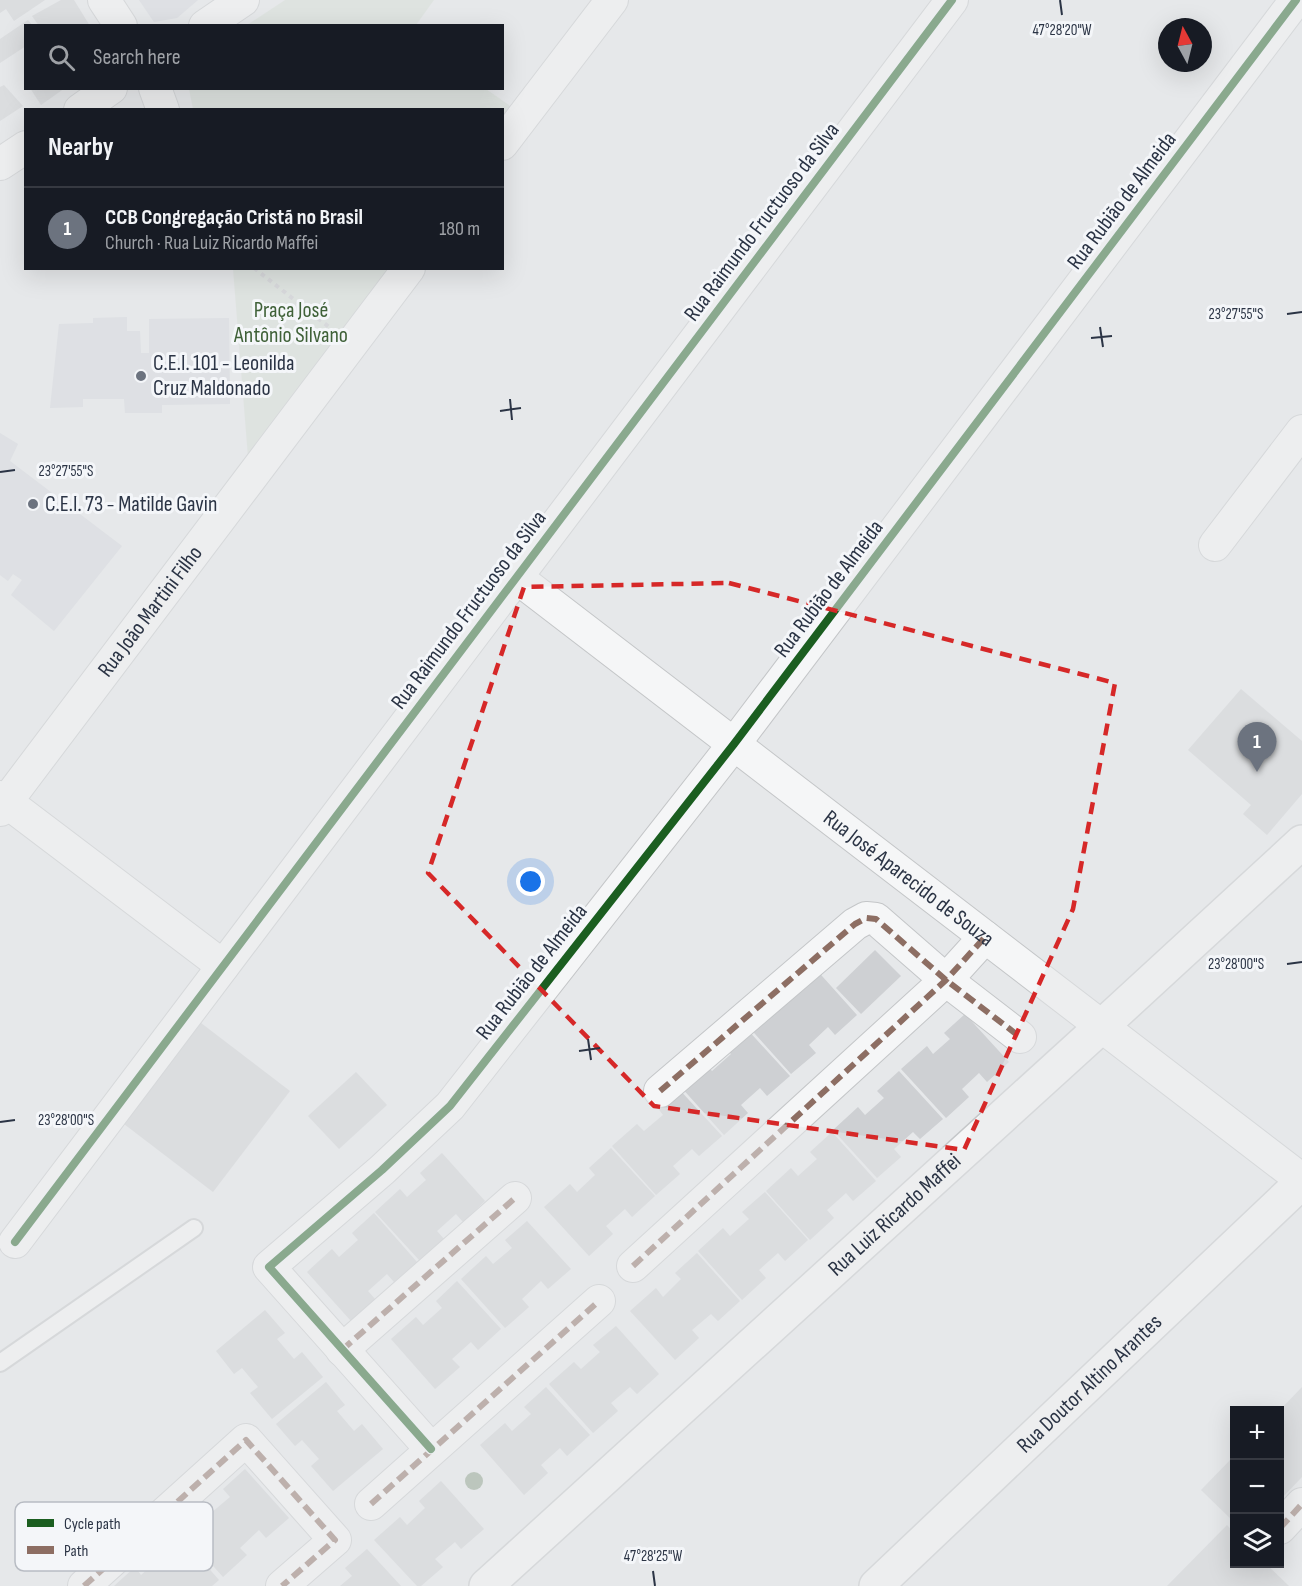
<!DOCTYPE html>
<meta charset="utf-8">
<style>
body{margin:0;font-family:"Sofia Sans Condensed",sans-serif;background:#20242c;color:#f1f3f6}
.controls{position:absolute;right:18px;bottom:18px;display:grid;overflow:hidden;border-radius:0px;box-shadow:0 6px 24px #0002}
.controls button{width:54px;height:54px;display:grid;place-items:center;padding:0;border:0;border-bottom:2px solid #363941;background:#171b24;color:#f1f3f6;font:30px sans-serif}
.compass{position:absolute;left:1158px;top:18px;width:54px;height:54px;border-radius:50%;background:#171b24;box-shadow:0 6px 24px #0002;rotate:353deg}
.you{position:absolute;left:531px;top:882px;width:21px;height:21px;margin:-15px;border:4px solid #fff;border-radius:50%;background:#1a73e8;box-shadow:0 0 0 9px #1a73e833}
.badge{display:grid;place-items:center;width:39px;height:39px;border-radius:50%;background:#6c737f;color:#fff;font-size:20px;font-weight:700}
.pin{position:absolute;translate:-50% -50px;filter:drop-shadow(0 2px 3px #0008)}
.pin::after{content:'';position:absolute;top:32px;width:21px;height:18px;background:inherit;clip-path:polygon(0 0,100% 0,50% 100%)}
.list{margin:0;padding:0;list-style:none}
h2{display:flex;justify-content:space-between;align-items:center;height:78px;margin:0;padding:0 24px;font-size:26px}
h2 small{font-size:20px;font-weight:400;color:#9ea1a6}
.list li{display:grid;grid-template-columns:39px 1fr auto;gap:18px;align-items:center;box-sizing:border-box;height:84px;padding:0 24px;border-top:2px solid #363941}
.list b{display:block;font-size:22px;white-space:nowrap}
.list p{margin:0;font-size:20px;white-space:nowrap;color:#9ea1a6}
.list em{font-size:20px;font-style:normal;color:#9ea1a6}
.icon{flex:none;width:33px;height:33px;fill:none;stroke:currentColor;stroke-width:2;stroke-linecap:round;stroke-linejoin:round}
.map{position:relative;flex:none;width:1302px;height:1586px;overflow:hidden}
.search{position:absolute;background:#171b24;box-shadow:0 6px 24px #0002;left:24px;top:24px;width:480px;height:66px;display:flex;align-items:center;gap:15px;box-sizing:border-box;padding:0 21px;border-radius:0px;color:#9ea1a6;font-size:22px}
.panel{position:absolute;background:#171b24;box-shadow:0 6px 24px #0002;left:24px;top:108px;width:480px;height:162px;border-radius:0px}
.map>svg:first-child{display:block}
</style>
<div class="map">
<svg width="1302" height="1586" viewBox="0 0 1302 1586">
<rect width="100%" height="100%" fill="#e6e8ea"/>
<!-- built -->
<g fill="#d4d7dd">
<polygon points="139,0 198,0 177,18 154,22"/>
<polygon points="127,317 127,331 140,331 141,353 149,353 149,319 229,318 230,404 162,405 162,413 125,413 124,399 83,399 83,407 50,408 59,324 93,323 93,318"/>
<polygon points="0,433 18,444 10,461 122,546 54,631 11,595 22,580 13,574 8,581 0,575"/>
</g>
<!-- green -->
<g fill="#d6ded6">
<polygon points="285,0 434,0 416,25 247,25"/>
<polygon points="189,89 486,89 516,110 503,128 502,110 193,109"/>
<polygon points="233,269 398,269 249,470"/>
</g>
<!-- building -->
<g fill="#ced0d3">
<polygon points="0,0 45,0 14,21 6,9 0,13"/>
<polygon points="61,0 74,0 90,26 39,26 32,16"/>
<polygon points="28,20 33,26 26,26 26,46 0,63 0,39"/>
<polygon points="4,85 23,106 0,121 0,87"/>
<polygon points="30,88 65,88 41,105"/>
<polygon points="1241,689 1302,741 1302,794 1267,835 1243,814 1251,805 1188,750"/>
<polygon points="875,950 901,976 861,1014 836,988"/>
<polygon points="814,967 857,1015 835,1035 828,1027 809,1045 816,1053 791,1074 747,1025 772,1002 779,1010 798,994 791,986"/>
<polygon points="965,1014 1009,1062 987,1082 979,1073 962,1089 969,1097 946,1118 901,1069 927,1046 933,1054 950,1039 944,1033"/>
<polygon points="201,1023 290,1091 213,1192 124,1124"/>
<polygon points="746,1028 790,1076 767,1096 760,1088 741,1105 748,1113 724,1135 680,1086 705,1063 712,1071 731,1054 724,1047"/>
<polygon points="899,1071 943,1119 920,1139 913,1132 894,1149 901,1157 877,1178 833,1130 858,1107 865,1115 884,1098 877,1091"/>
<polygon points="356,1072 387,1105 339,1149 308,1116"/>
<polygon points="678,1088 722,1136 699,1156 692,1149 673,1166 680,1174 656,1195 612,1146 637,1124 644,1131 663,1115 657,1107"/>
<polygon points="832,1132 876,1181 853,1201 846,1193 827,1210 834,1218 810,1240 766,1191 791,1168 798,1176 817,1159 810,1152"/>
<polygon points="611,1148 655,1196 632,1217 625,1209 606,1226 613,1234 589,1256 544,1207 570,1184 577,1192 595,1175 589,1168"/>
<polygon points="442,1153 485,1201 463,1222 456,1214 437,1231 444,1239 420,1261 375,1212 400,1189 407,1197 426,1180 420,1173"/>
<polygon points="765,1192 808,1240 785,1261 778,1253 759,1270 766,1278 742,1300 698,1251 723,1228 730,1236 749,1219 742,1212"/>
<polygon points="374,1213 417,1262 394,1282 387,1274 368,1291 375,1299 351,1321 307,1272 332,1249 339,1257 358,1240 352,1233"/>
<polygon points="527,1221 571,1269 548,1289 541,1281 522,1299 529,1307 505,1328 461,1279 486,1256 493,1264 512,1248 505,1240"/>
<polygon points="697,1253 740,1301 718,1321 711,1314 692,1330 699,1338 675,1360 630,1311 656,1288 663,1297 681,1279 675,1273"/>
<polygon points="457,1281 501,1329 478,1350 471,1342 452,1359 460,1367 435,1389 391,1339 416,1317 423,1325 442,1308 436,1301"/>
<polygon points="265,1310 285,1333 277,1339 294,1359 302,1352 323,1377 272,1419 250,1393 258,1387 242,1368 234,1374 216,1351"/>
<polygon points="616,1326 659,1374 637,1394 630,1387 611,1403 618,1411 593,1433 549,1384 574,1362 581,1369 600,1352 593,1345"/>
<polygon points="326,1382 345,1405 337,1411 354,1431 362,1424 383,1449 333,1491 311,1466 319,1459 302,1440 295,1446 276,1424"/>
<polygon points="546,1387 590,1435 567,1456 560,1448 541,1465 548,1473 524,1495 480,1445 505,1423 512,1431 531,1414 524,1407"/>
<polygon points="1302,1387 1302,1477 1280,1500 1280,1410"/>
<polygon points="1234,1456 1234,1522 1201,1490"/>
<polygon points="245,1469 289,1518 266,1538 259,1530 240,1548 247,1555 223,1577 179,1528 204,1505 211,1513 230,1497 223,1489"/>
<polygon points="441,1481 484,1529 461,1549 455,1542 435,1559 443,1567 421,1586 417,1586 374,1540 400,1517 407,1525 425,1508 419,1501"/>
<polygon points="1227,1525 1234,1533 1234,1564 1266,1564 1289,1586 1167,1586"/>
<polygon points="176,1531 219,1580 212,1586 114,1586 135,1567 141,1575 160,1558 154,1551"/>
<polygon points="367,1549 401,1586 340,1586 352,1576 345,1568"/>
</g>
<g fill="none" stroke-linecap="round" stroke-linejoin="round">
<defs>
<polyline id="service" points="0,1363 194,1228"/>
<g id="minor">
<polyline points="104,0 121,26"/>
<polyline points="205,26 243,0"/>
<polyline points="155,88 163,110"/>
<polyline points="80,110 111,88"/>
<polyline points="502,144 612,0"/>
<polyline points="0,164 26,147"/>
<polyline points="1215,545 1302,431"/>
<path id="s1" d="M 516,577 L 1302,1180"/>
<polyline points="0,797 223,966"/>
<path id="s2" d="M 0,810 L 409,268"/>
<polyline points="660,1091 855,924 866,918 876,919 946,980 1020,1037"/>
<polyline points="15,1242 952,0"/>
<polyline points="633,1266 946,980 985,937"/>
<polyline points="342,1350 515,1198"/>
<polyline points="431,1449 269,1267 382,1170 450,1106 734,744 1296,0"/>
<polyline points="371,1504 599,1301"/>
<polyline points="1280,1528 1302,1504"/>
<polyline points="84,1586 246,1440 335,1540 282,1586"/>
</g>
<g id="tertiary">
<path id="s3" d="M 486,1586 L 1102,1026 L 1302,842"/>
<path id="s4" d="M 876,1586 L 1302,1182"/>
</g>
</defs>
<!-- service casing -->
<use href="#service" stroke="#c4c6c8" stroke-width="20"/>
<!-- minor casing -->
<use href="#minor" stroke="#c4c6c8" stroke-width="34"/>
<!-- tertiary casing -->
<use href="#tertiary" stroke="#c4c6c8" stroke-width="36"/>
<!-- path -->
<polyline stroke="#c5c6ca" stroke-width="4" stroke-dasharray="4.5 4.5" stroke-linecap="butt" points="254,268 329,327"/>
<!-- service -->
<use href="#service" stroke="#f5f6f7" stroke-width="16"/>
<!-- minor -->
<use href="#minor" stroke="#f5f6f7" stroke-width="32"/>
<!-- tertiary -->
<use href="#tertiary" stroke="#f5f6f7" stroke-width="33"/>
<!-- quiet -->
<g stroke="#8d6e63" stroke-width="6" stroke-dasharray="12 6" stroke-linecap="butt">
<polyline points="660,1091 855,924 866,918 876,919 946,980 1020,1037"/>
<polyline points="633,1266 946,980 985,937"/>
<polyline points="342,1350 515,1198"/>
<polyline points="371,1504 599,1301"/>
<polyline points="1280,1528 1302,1504"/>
<polyline points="84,1586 246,1440 335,1540 282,1586"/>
</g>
<defs>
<g id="cycleway">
<polyline points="15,1242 952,0"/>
<polyline points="431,1449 269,1267 382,1170 450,1106 734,744 1296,0"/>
</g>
</defs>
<!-- cycleway casing -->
<use href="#cycleway" stroke="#f4f6f9" stroke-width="11"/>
<!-- cycleway -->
<use href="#cycleway" stroke="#1b5e20" stroke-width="8"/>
</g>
<!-- trees -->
<circle fill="#8a9e88" cx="474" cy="1481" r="9"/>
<!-- marked area -->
<path d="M0 0H1302V1586H0ZM 729,583 L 1115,683 L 1073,909 L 964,1150 L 654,1106 L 428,873 L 524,587 Z" fill="#e6e8ea" fill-opacity=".55" fill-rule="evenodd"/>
<path fill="none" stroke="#d62828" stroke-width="4.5" stroke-dasharray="12 8" stroke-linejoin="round" d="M 729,583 L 1115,683 L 1073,909 L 964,1150 L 654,1106 L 428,873 L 524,587 Z"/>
<!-- ticks -->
<path fill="none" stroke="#2b3445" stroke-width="2" d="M 1060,0 L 1062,15M 1287,314 L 1302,312M 1100,327 L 1103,347M 1091,338 L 1112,336M 510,399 L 512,420M 500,411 L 521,408M 0,472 L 15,470M 1287,964 L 1302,962M 588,1039 L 591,1060M 579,1051 L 600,1048M 0,1122 L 15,1120M 653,1571 L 655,1586"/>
<!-- markers -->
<g fill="#6c737f" stroke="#f4f6f9" stroke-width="2">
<circle cx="141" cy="376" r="6"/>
<circle cx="33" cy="504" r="6"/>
</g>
<g text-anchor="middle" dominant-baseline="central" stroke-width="6" stroke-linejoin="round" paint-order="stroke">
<!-- street labels -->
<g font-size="22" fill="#2b3445" stroke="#f4f6f9">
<text transform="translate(1122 201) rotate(-53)">Rua Rubião de Almeida</text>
<text transform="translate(762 222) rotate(-53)">Rua Raimundo Fructuoso da Silva</text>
<text transform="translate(829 589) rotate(-53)">Rua Rubião de Almeida</text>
<text transform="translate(469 610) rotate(-53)">Rua Raimundo Fructuoso da Silva</text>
<text stroke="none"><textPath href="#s2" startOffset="249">Rua João Martini Filho</textPath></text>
<text stroke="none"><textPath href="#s1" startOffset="495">Rua José Aparecido de Souza</textPath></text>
<text transform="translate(532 972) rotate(-52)">Rua Rubião de Almeida</text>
<text stroke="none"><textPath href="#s3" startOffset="552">Rua Luiz Ricardo Maffei</textPath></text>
<text stroke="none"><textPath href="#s4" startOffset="294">Rua Doutor Altino Arantes</textPath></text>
</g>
<!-- park labels -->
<g font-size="22" fill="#3f6138" stroke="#f4f6f9">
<text x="291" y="310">Praça José<tspan x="291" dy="25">Antônio Silvano</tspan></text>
</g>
<!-- poi labels -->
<g font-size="22" fill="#2b3445" stroke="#f4f6f9" text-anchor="start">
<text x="153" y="363">C.E.I. 101 - Leonilda<tspan x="153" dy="25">Cruz Maldonado</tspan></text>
<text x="45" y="504">C.E.I. 73 - Matilde Gavin</text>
</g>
</g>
<!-- legend -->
<rect x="15" y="1502" width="198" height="69" rx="9" fill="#f4f6f9" stroke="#b8bcc3" stroke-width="1.5"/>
<rect x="27" y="1519" width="27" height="8" fill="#1b5e20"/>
<rect x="27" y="1546" width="27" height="8" fill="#8d6e63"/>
<g font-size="16" fill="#2b3445">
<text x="64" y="1529">Cycle path</text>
<text x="64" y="1556">Path</text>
</g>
<g font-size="15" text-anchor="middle" fill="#2b3445" stroke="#f4f6f9" stroke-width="6" stroke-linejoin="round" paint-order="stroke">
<text x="1062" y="35">47°28'20"W</text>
<text x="1236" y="319">23°27'55"S</text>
<text x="66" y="476">23°27'55"S</text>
<text x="1236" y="969">23°28'00"S</text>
<text x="66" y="1125">23°28'00"S</text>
<text x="653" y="1561">47°28'25"W</text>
</g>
</svg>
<div class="controls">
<button>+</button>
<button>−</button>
<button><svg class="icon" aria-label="layers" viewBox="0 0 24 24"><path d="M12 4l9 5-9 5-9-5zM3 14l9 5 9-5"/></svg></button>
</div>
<svg class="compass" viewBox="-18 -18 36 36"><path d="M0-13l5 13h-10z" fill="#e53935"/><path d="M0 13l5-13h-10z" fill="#9ea1a6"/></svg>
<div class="you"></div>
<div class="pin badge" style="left:1257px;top:772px">1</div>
<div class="search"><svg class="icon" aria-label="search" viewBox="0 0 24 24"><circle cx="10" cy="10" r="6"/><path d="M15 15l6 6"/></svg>Search here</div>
<section class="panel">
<h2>Nearby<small></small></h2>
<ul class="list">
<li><span class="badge">1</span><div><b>CCB Congregação Cristã no Brasil</b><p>Church · Rua Luiz Ricardo Maffei</p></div><em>180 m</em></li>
</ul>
</section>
</div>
